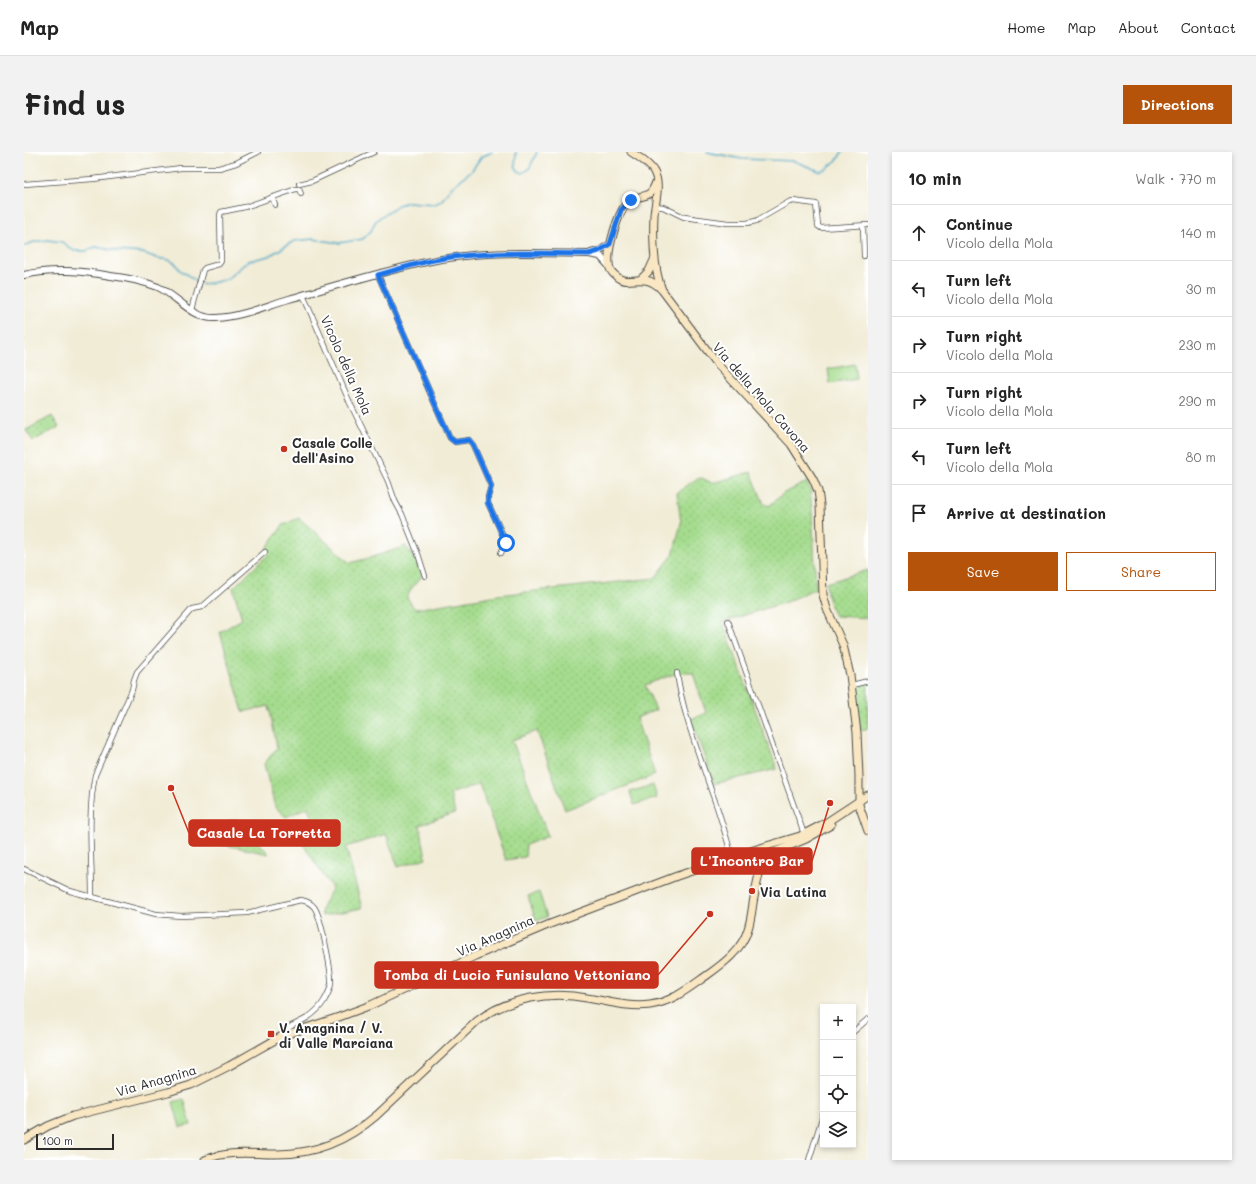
<!DOCTYPE html>
<meta charset="utf-8">
<style>
body{margin:0;font-family:Mali,sans-serif;background:#f2f2f2;color:#222}
.controls{position:absolute;right:12px;bottom:12px;display:grid;overflow:hidden;border-radius:0px;box-shadow:0 2px 6px #0003}
.controls button{width:36px;height:36px;display:grid;place-items:center;padding:0;border:0;border-bottom:1px solid #e0e0e0;background:#fff;color:#222;font:20px sans-serif}
.scale{position:absolute;left:12px;bottom:10px;width:78px;box-sizing:border-box;padding-left:4px;border:2px solid #2b2b2b;border-top:0;font-size:11px;line-height:14px;white-space:nowrap;color:#2b2b2b;-webkit-text-stroke:3px #fff;paint-order:stroke}
.stop{position:absolute;width:12px;height:12px;margin:-9px;border:3px solid #1a73e8;border-radius:50%;background:#fff}
.stop.end{background:#1a73e8;border-color:#fff;box-shadow:0 1px 4px #0008}
.list{margin:0;padding:0;list-style:none}
h2{display:flex;justify-content:space-between;align-items:center;height:52px;margin:0;padding:0 16px;font-size:17px}
h2 small{font-size:13px;font-weight:400;color:#767676}
.list li{display:grid;grid-template-columns:26px 1fr auto;gap:12px;align-items:center;box-sizing:border-box;height:56px;padding:0 16px;border-top:1px solid #e0e0e0}
.list b{display:block;font-size:15px;white-space:nowrap}
.list p{margin:0;font-size:13px;white-space:nowrap;color:#767676}
.list em{font-size:13px;font-style:normal;color:#767676}
.actions{display:flex;gap:8px;padding:12px 16px}
.actions a{flex:1;padding:9px 0;border:1px solid #b45309;border-radius:0px;text-align:center;font-size:14px;color:#b45309}
.actions .main{background:#b45309;color:#fff}
.icon{flex:none;width:22px;height:22px;fill:none;stroke:currentColor;stroke-width:2;stroke-linecap:round;stroke-linejoin:round}
.map{position:relative;flex:none;width:844px;height:1008px;overflow:hidden;border-radius:0px}
header{display:flex;align-items:center;gap:24px;box-sizing:border-box;height:56px;padding:0 20px;background:#fff;border-bottom:1px solid #e0e0e0}
header strong{font-size:19px}
nav{display:flex;gap:22px;margin-inline-start:auto;font-size:14px}
.intro{display:flex;align-items:center;justify-content:space-between;box-sizing:border-box;height:96px;padding:0 24px}
h1{margin:0;font-size:28px}
.button{padding:10px 18px;border-radius:0px;background:#b45309;color:#fff;font-size:14px;font-weight:700}
main{display:flex;gap:24px;padding:0 24px}
aside{flex:1;background:#fff;border-radius:0px;box-shadow:0 2px 6px #0003}
.map>svg:first-child{display:block}
</style>
<header>
<strong>Map</strong>
<nav><a>Home</a><a>Map</a><a>About</a><a>Contact</a></nav>
</header>
<div class="intro"><h1>Find us</h1><a class="button">Directions</a></div>
<main>
<div class="map">
<svg width="844" height="1008" viewBox="0 0 844 1008">
<defs>
<pattern id="grass-dots" width="8" height="8" patternUnits="userSpaceOnUse"><rect width="8" height="8" fill="#a5dc8e"/><path d="M2 2h.1M6 6h.1" fill="none" stroke="#8ebd7b" stroke-width="1.8" stroke-linecap="round"/></pattern>
</defs>
<rect width="100%" height="100%" fill="#fff"/>
<filter id="ink" filterUnits="userSpaceOnUse"><feTurbulence type="fractalNoise" baseFrequency=".025" numOctaves="2"/><feDisplacementMap in="SourceGraphic" scale="8" xChannelSelector="R" yChannelSelector="G"/><feConvolveMatrix kernelMatrix="1 2 1 2 8 2 1 2 1" color-interpolation-filters="sRGB"/></filter>
<filter id="wash" filterUnits="userSpaceOnUse"><feTurbulence type="fractalNoise" baseFrequency=".012" numOctaves="4" result="noise"/><feDisplacementMap in="SourceGraphic" scale="16" xChannelSelector="R" yChannelSelector="G"/><feGaussianBlur stdDeviation="0.9" result="paint"/><feColorMatrix in="noise" values="0 0 0 0 0 0 0 0 0 0 0 0 0 0 0 0 0 1.4 0 .05"/><feComposite in="paint" operator="in"/></filter>
<g filter="url(#wash)">
<rect width="100%" height="100%" fill="#f1ecd6"/>
<!-- grass -->
<g fill="url(#grass-dots)" stroke="#68845c">
<polygon points="28,264 35,275 9,289 2,278"/>
<path d="M 727,320 L 740,352 L 745,354 L 760,341 L 783,330 L 786,337 L 788,357 L 792,436 L 762,450 L 699,470 L 753,617 L 690,632 L 667,567 L 682,561 L 669,521 L 653,521 L 621,533 L 632,558 L 612,566 L 631,623 L 541,658 L 513,579 L 488,588 L 524,684 L 502,693 L 501,705 L 482,708 L 455,632 L 426,642 L 431,661 L 396,673 L 402,706 L 374,715 L 362,682 L 322,695 L 338,756 L 298,764 C 295,752 305,747 308,736 L 275,686 L 291,675 L 284,655 L 262,665 L 251,655 L 240,612 L 253,596 L 245,554 L 219,560 L 196,480 L 218,467 L 209,436 L 244,403 L 242,397 L 259,373 L 275,366 L 326,411 L 349,405 L 382,394 L 396,415 L 398,424 L 387,437 L 383,446 L 391,457 L 474,443 L 631,426 L 649,403 L 657,371 L 653,341 L 672,327 L 678,326 L 688,331 Z"/>
<path d="M 844,418 L 844,466 L 811,464 C 805,453 803,444 802,431 Z"/>
<polygon points="844,531 844,576 836,579 831,535"/>
<polygon points="215,668 245,702 196,692 204,669"/>
</g>
<!-- pitch -->
<g fill="#a5dc8e" stroke="#68845c">
<polygon points="831,212 833,227 806,232 804,217"/>
<polygon points="629,633 633,646 610,653 606,640"/>
<polygon points="515,740 523,765 512,769 504,744"/>
<polygon points="160,947 167,973 156,975 149,950"/>
</g>
<g fill="none" stroke-linecap="round" stroke-linejoin="round">
<!-- stream -->
<g stroke="#47a6c6" stroke-width="1.5">
<path d="M 492,0 C 492,9 488,18 499,21 L 505,17 L 513,0"/>
<polyline points="683,0 718,7 770,9 795,19 802,17 813,8 818,0"/>
<polyline points="0,94 10,90 24,88 38,90 50,99 62,99 72,95 93,99 119,101 133,106 145,108 152,112 156,118 174,130"/>
<polyline points="177,132 188,131 203,127 224,109 245,104 270,89 289,87 315,91 339,87 347,79 351,70 355,66 374,53 384,50 410,52 417,49 427,36 448,18 457,5 468,0"/>
</g>
</g>
</g>
<g filter="url(#ink)">
<g fill="none" stroke-linecap="round" stroke-linejoin="round">
<defs>
<g id="minor">
<polyline points="0,32 69,27 157,16 195,16 212,11 234,0"/>
<polyline points="275,32 288,29 350,0"/>
<polyline points="248,45 251,53"/>
<polyline points="631,54 639,55 660,65 704,71 723,71 732,69 765,50 769,49 792,52 794,74 797,76 844,73"/>
<polyline points="839,74 840,104"/>
<polyline points="354,123 426,286 431,290 445,288 449,293 467,334 464,345 464,351 482,390 477,401"/>
<polyline points="279,143 326,251 364,329 371,349 378,362 394,402 401,424"/>
<polyline points="168,158 179,118 181,116 195,112 197,109 196,63 197,60 221,55 272,37 275,37 277,42"/>
<polyline points="704,469 780,682"/>
<path d="M 653,521 C 659,563 675,602 688,641 C 696,662 702,684 708,705"/>
<polyline points="828,533 844,529"/>
<path d="M 0,717 L 46,739 L 132,762 L 157,764 L 223,761 L 277,748 C 282,749 287,751 290,755 C 297,763 308,821 307,832 C 306,838 303,844 300,849 C 296,856 289,862 283,866 C 274,872 263,873 258,884"/>
<path d="M 68,745 C 68,705 63,662 71,623 L 108,538 L 110,528 L 113,520 L 168,457 L 178,455 L 241,400"/>
<polyline points="829,880 844,867"/>
<polyline points="785,1008 799,963"/>
</g>
<g id="tertiary">
<polyline points="567,101 575,99 586,92"/>
<path d="M 0,123 C 29,116 58,119 87,124 C 103,126 119,129 134,135 C 153,144 170,168 192,166 C 217,165 241,154 265,147 C 310,134 356,120 402,110 C 455,98 511,101 565,102 L 576,104 L 585,114"/>
</g>
<g id="secondary">
<path d="M 607,0 C 615,5 626,12 630,20 C 637,33 631,50 630,63 C 629,87 629,116 638,138 L 694,213 L 767,292 L 789,327 L 794,339 L 796,353 L 799,443 L 803,457 L 819,493 L 826,523 L 833,581 L 835,624 L 835,653 L 844,679"/>
<path d="M 632,30 C 625,51 615,40 604,50 C 594,59 583,98 585,111 C 585,116 588,121 592,124 C 604,136 619,118 637,137"/>
<polyline points="617,127 625,119 630,108"/>
<polyline points="740,714 742,707 748,701 782,687 807,673"/>
<polyline points="0,988 24,974 49,964 144,940 167,933 205,914 258,884 315,865 347,853 451,804 526,772 653,724 733,697 776,684 803,670 844,643"/>
<path d="M 181,1008 C 204,998 226,1002 250,1002 C 289,1003 324,988 353,963 L 453,869 C 483,846 526,839 563,846 C 583,849 605,856 626,853 C 648,850 665,836 682,824 C 699,812 718,798 724,777 C 728,765 728,753 731,741 C 733,729 737,717 738,705 L 738,703 L 735,701 L 726,703"/>
</g>
</defs>
<!-- minor casing -->
<use href="#minor" stroke="#494845" stroke-width="6"/>
<!-- tertiary casing -->
<use href="#tertiary" stroke="#494845" stroke-width="8"/>
<!-- secondary casing -->
<use href="#secondary" stroke="#494845" stroke-width="9"/>
<!-- minor -->
<use href="#minor" stroke="#fff" stroke-width="4.5"/>
<!-- tertiary -->
<use href="#tertiary" stroke="#fff" stroke-width="6"/>
<!-- secondary -->
<use href="#secondary" stroke="#f9e7c3" stroke-width="7"/>
</g>
</g>
<g fill="none" stroke-linecap="round" stroke-linejoin="round" filter="url(#ink)">
<!-- route -->
<path stroke="#1a73e8" stroke-width="5" d="M 482,391 L 464,351 L 464,345 L 467,334 L 449,293 L 445,288 L 431,290 L 426,286 L 354,123 C 378,116 403,108 428,105 C 474,100 519,101 565,102 L 575,99 L 586,92 L 597,58 L 607,48"/>
</g>
<!-- markers -->
<g fill="#c8321e" stroke="#fff" stroke-width="1.5">
<circle cx="260" cy="297" r="4"/>
<circle cx="728" cy="739" r="4"/>
<rect x="243" y="878" width="8" height="8" rx="2"/>
</g>
<g text-anchor="middle" dominant-baseline="central" stroke-width="4" stroke-linejoin="round" paint-order="stroke">
<!-- street labels -->
<g font-size="13" fill="#2b2b2b" stroke="#fff">
<text transform="translate(323 213) rotate(66)">Vicolo della Mola</text>
<text transform="translate(738 245) rotate(49)">Via della Mola Cavona</text>
<text transform="translate(471 783) rotate(-24)">Via Anagnina</text>
<text transform="translate(132 928) rotate(-16)">Via Anagnina</text>
</g>
<!-- poi labels -->
<g font-size="13" font-weight="bold" fill="#2b2b2b" stroke="#fff" text-anchor="start">
<text x="268" y="290">Casale Colle<tspan x="268" dy="15">dell'Asino</tspan></text>
<text x="736" y="739">Via Latina</text>
<text x="255" y="875">V. Anagnina / V.<tspan x="255" dy="15">di Valle Marciana</tspan></text>
</g>
</g>
<!-- callouts -->
<path fill="none" stroke="#c8321e" stroke-width="1.5" d="M147 636L165 681M806 651L788 709M686 762L634 823"/>
<g fill="#c8321e" stroke="#fff" stroke-width="1.5">
<circle cx="147" cy="636" r="4"/>
<circle cx="806" cy="651" r="4"/>
<circle cx="686" cy="762" r="4"/>
</g>
<g fill="#c8321e" stroke="#c8321e" stroke-width="1.5">
<rect x="165" y="668" width="151" height="26" rx="4"/>
<rect x="668" y="696" width="120" height="26" rx="4"/>
<rect x="351" y="810" width="283" height="26" rx="4"/>
</g>
<g font-size="14" text-anchor="middle" font-weight="bold" fill="#fff">
<text x="240" y="686">Casale La Torretta</text>
<text x="728" y="714">L'Incontro Bar</text>
<text x="493" y="828">Tomba di Lucio Funisulano Vettoniano</text>
</g>
</svg>
<div class="controls">
<button>+</button>
<button>−</button>
<button><svg class="icon" aria-label="locate" viewBox="0 0 24 24"><circle cx="12" cy="12" r="6"/><path d="M12 2v4M12 18v4M2 12h4M18 12h4"/></svg></button>
<button><svg class="icon" aria-label="layers" viewBox="0 0 24 24"><path d="M12 4l9 5-9 5-9-5zM3 14l9 5 9-5"/></svg></button>
</div>
<div class="scale">100 m</div>
<div class="stop" style="left:482px;top:391px"></div>
<div class="stop end" style="left:607px;top:48px"></div>
</div>
<aside>
<h2>10 min<small>Walk · 770 m</small></h2>
<ul class="list">
<li><svg class="icon" aria-label="ahead" viewBox="0 0 24 24"><path d="M12 20V5M6 11l6-6 6 6"/></svg><div><b>Continue</b><p>Vicolo della Mola</p></div><em>140 m</em></li>
<li><svg class="icon" aria-label="left" viewBox="0 0 24 24"><path d="M17 20v-9H6M10 6l-5 5 5 5"/></svg><div><b>Turn left</b><p>Vicolo della Mola</p></div><em>30 m</em></li>
<li><svg class="icon" aria-label="right" viewBox="0 0 24 24"><path d="M7 20v-9h11M14 6l5 5-5 5"/></svg><div><b>Turn right</b><p>Vicolo della Mola</p></div><em>230 m</em></li>
<li><svg class="icon" aria-label="right" viewBox="0 0 24 24"><path d="M7 20v-9h11M14 6l5 5-5 5"/></svg><div><b>Turn right</b><p>Vicolo della Mola</p></div><em>290 m</em></li>
<li><svg class="icon" aria-label="left" viewBox="0 0 24 24"><path d="M17 20v-9H6M10 6l-5 5 5 5"/></svg><div><b>Turn left</b><p>Vicolo della Mola</p></div><em>80 m</em></li>
<li><svg class="icon" aria-label="arrive" viewBox="0 0 24 24"><path d="M6 21V4h12l-3 4 3 4H6"/></svg><div><b>Arrive at destination</b></div></li>
</ul>
<div class="actions"><a class="main">Save</a><a>Share</a></div>
</aside>
</main>
